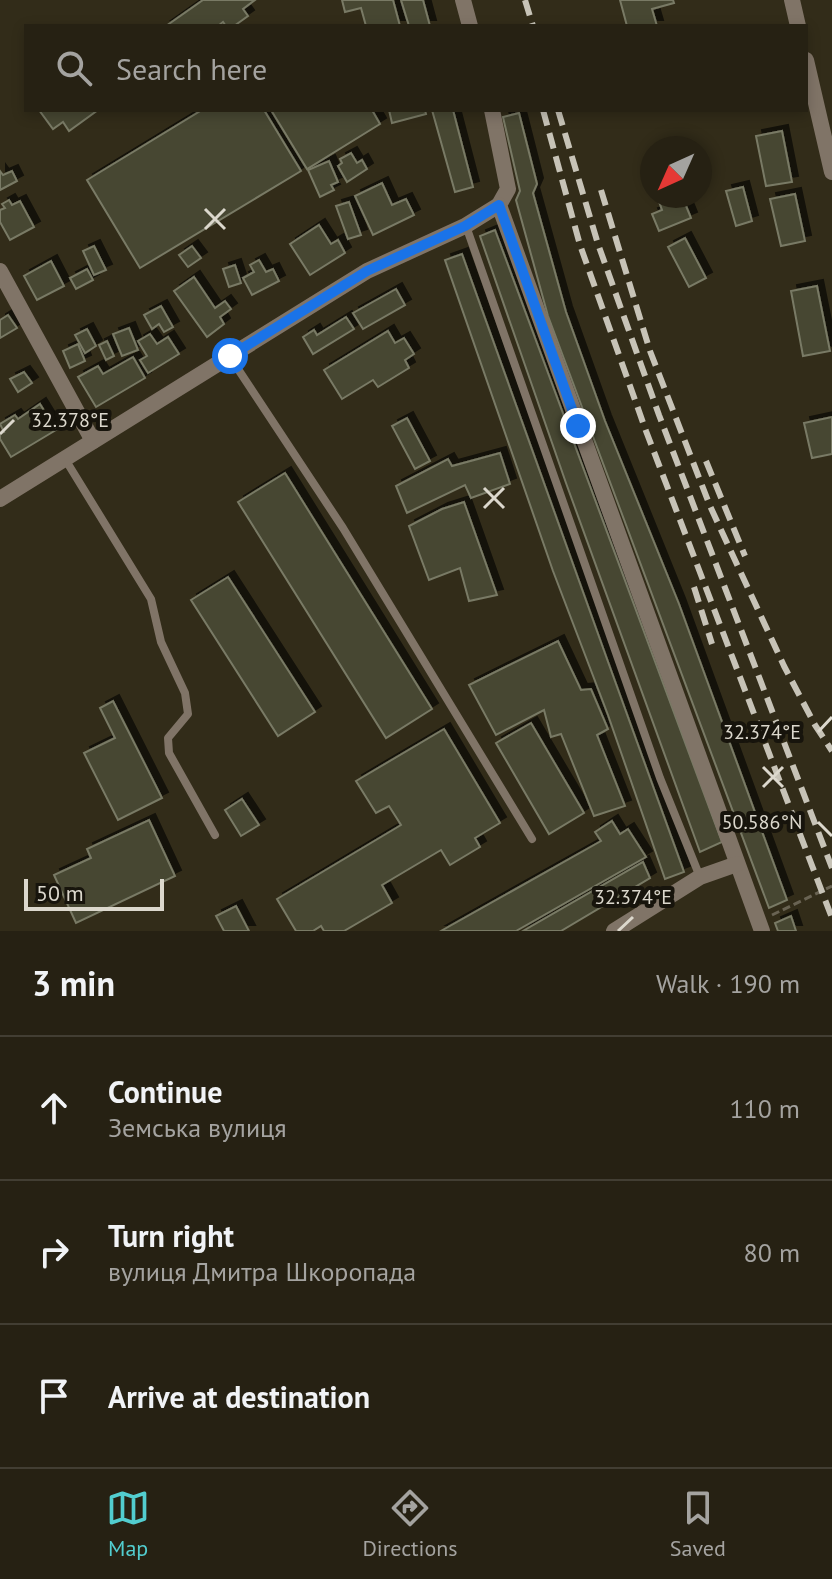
<!DOCTYPE html>
<meta charset="utf-8">
<style>
body{margin:0;font-family:"PT Sans",sans-serif;background:#2e291c;color:#f1f3f6}
.compass{position:absolute;left:640px;top:136px;width:72px;height:72px;border-radius:50%;background:#262113;box-shadow:0 4px 12px #0003;rotate:225deg}
.scale{position:absolute;left:24px;bottom:20px;width:140px;box-sizing:border-box;padding-left:8px;border:4px solid #dcd8cd;border-top:0;font-size:22px;line-height:28px;white-space:nowrap;color:#dcd8cd;-webkit-text-stroke:6px #17140c;paint-order:stroke}
.stop{position:absolute;width:24px;height:24px;margin:-18px;border:6px solid #1a73e8;border-radius:50%;background:#fff}
.stop.end{background:#1a73e8;border-color:#fff;box-shadow:0 2px 8px #0008}
.list{margin:0;padding:0;list-style:none}
h2{display:flex;justify-content:space-between;align-items:center;height:104px;margin:0;padding:0 32px;font-size:34px}
h2 small{font-size:26px;font-weight:400;color:#a4a3a0}
.list li{display:grid;grid-template-columns:52px 1fr auto;gap:24px;align-items:center;box-sizing:border-box;height:144px;padding:0 32px;border-top:2px solid #423e33}
.list b{display:block;font-size:30px;white-space:nowrap}
.list p{margin:0;font-size:26px;white-space:nowrap;color:#a4a3a0}
.list em{font-size:26px;font-style:normal;color:#a4a3a0}
.icon{flex:none;width:44px;height:44px;fill:none;stroke:currentColor;stroke-width:2;stroke-linecap:round;stroke-linejoin:round}
.map{position:relative;flex:none;width:832px;height:931px;overflow:hidden}
.search{position:absolute;background:#262113;box-shadow:0 4px 12px #0003;left:24px;right:24px;top:24px;height:88px;display:flex;align-items:center;gap:20px;box-sizing:border-box;padding:0 28px;border-radius:0px;color:#a4a3a0;font-size:30px}
.sheet{height:536px;background:#262113}
nav{display:flex;justify-content:space-around;align-items:center;box-sizing:border-box;height:112px;border-top:2px solid #423e33;background:#262113;font-size:22px;color:#a4a3a0}
nav a{display:grid;justify-items:center;gap:4px}
nav .on{color:#52cdcf}
.map>svg:first-child{display:block}
</style>
<div class="map">
<svg width="832" height="931" viewBox="0 0 832 931">
<defs>
<filter id="shadow"><feDropShadow dx="6" dy="-6" stdDeviation="0" flood-color="#0009"/></filter>
</defs>
<rect width="100%" height="100%" fill="#322c19"/>
<!-- building -->
<g fill="#464733" stroke="#797a65" stroke-width="2" filter="url(#shadow)">
<polygon points="203,0 255,0 243,9 248,16 234,26 226,26 223,22 218,26 166,26"/>
<polygon points="342,0 393,0 400,26 366,26 361,8 345,12"/>
<polygon points="401,0 423,0 430,26 409,26"/>
<polygon points="620,0 673,0 674,3 652,9 657,26 627,26"/>
<polygon points="39,110 98,110 69,131 63,122 53,129"/>
<polygon points="202,110 264,110 301,171 140,268 87,180"/>
<polygon points="271,110 372,110 380,124 307,169"/>
<polygon points="389,110 425,110 426,114 392,123"/>
<polygon points="432,110 453,110 473,187 455,192"/>
<polygon points="519,113 537,184 533,193 566,312 605,421 679,604 787,900 769,908 548,316 516,200 520,191 503,117"/>
<polygon points="782,131 792,182 766,186 756,136"/>
<polygon points="351,153 357,163 362,160 367,169 347,182 338,166 342,163 340,159"/>
<polygon points="329,161 338,182 331,185 334,190 320,197 308,170"/>
<polygon points="0,171 3,175 12,171 17,181 0,190"/>
<polygon points="382,183 392,205 406,199 414,215 373,235 355,196"/>
<polygon points="743,187 752,221 736,226 726,191"/>
<polygon points="795,194 805,241 781,246 770,199"/>
<polygon points="657,196 682,196 691,218 659,231 652,214 662,210"/>
<polygon points="9,200 12,205 20,201 34,227 10,240 0,222 0,210 5,208 2,204"/>
<polygon points="349,202 361,235 348,239 336,206"/>
<polygon points="319,225 331,244 338,240 345,253 310,275 290,244"/>
<polygon points="495,230 722,842 700,852 566,483 480,236"/>
<polygon points="685,238 706,278 689,287 668,247"/>
<polygon points="94,246 106,270 94,275 83,251"/>
<polygon points="192,246 201,258 188,267 179,255"/>
<polygon points="462,254 607,659 684,872 665,879 608,715 553,571 445,260"/>
<polygon points="259,260 266,272 273,269 279,281 252,295 243,278 254,272 250,265"/>
<polygon points="51,261 64,286 37,300 24,276"/>
<polygon points="235,265 241,283 229,287 223,269"/>
<polygon points="87,269 93,280 76,289 70,278"/>
<polygon points="194,277 215,308 225,301 231,309 220,317 224,324 207,337 174,291"/>
<polygon points="817,286 830,351 803,356 791,291"/>
<polygon points="396,289 405,305 363,329 353,313"/>
<polygon points="161,306 173,327 164,332 159,324 152,329 144,315"/>
<polygon points="8,315 17,328 0,338 0,320"/>
<polygon points="346,317 354,329 313,354 303,337 314,330 317,335"/>
<polygon points="129,328 138,350 122,356 113,334"/>
<polygon points="87,329 96,346 85,353 75,335"/>
<polygon points="388,331 395,343 404,338 414,354 405,360 409,368 378,387 373,380 342,399 324,370"/>
<polygon points="150,334 157,344 168,337 179,354 148,373 140,360 147,356 138,341"/>
<polygon points="107,341 114,356 106,360 99,345"/>
<polygon points="78,344 85,361 70,368 63,351"/>
<polygon points="133,357 145,378 96,407 78,377 98,366 103,374"/>
<polygon points="24,372 32,383 18,392 10,379"/>
<polygon points="40,404 56,430 11,457 0,439 0,433 4,432 0,424 15,415 18,419"/>
<polygon points="832,417 832,454 812,458 804,423"/>
<polygon points="407,418 430,461 415,469 392,426"/>
<polygon points="500,453 510,484 471,498 465,485 407,513 396,486 448,459 452,466"/>
<polygon points="285,473 432,709 386,738 238,502"/>
<polygon points="464,502 497,595 469,601 460,568 429,580 409,526 442,509"/>
<polygon points="228,577 315,712 278,736 191,600"/>
<polygon points="558,641 581,690 591,689 608,729 597,735 625,806 594,816 561,734 551,737 544,710 496,735 469,685"/>
<polygon points="113,701 162,798 118,820 84,753 115,738 100,708"/>
<polygon points="531,723 584,813 549,834 496,743"/>
<polygon points="444,729 500,823 475,838 480,847 450,865 441,850 382,885 392,903 344,931 324,931 321,926 313,931 296,931 277,899 401,825 389,806 376,813 356,781"/>
<polygon points="242,799 259,825 241,836 225,810"/>
<polygon points="149,820 175,876 76,923 54,875 91,858 87,849"/>
<polygon points="612,821 620,834 628,829 646,857 516,931 441,931 601,841 595,832"/>
<polygon points="643,862 650,878 561,931 523,931"/>
<polygon points="236,906 249,931 224,931 216,916"/>
<polygon points="791,916 796,931 778,931 775,923"/>
</g>
<g fill="none" stroke-linecap="round" stroke-linejoin="round">
<!-- path -->
<polyline stroke="#696353" stroke-width="3" stroke-dasharray="8 4" stroke-linecap="butt" points="772,915 832,886"/>
<!-- service -->
<g stroke="#807467" stroke-width="8">
<polyline points="466,226 660,778 700,877"/>
<polyline points="230,357 343,528 532,839"/>
<polyline points="65,459 151,599 161,642 185,693 188,714 168,738 169,753 215,835"/>
</g>
<!-- minor -->
<g stroke="#807467" stroke-width="16">
<polyline points="463,0 470,26"/>
<polyline points="792,0 798,26"/>
<polyline points="806,60 832,172"/>
<polyline points="492,110 508,189 499,205 762,931"/>
<polyline points="0,271 93,441"/>
<polyline points="0,499 367,271 465,226 499,205"/>
<polyline points="614,931 700,877 737,864"/>
</g>
<!-- rail -->
<g stroke="#c7c3b7" stroke-width="6" stroke-dasharray="16 8" stroke-linecap="butt">
<polyline points="525,0 533,26"/>
<polyline points="543,110 580,245 646,431 832,918"/>
<polyline points="558,110 598,244 659,415 832,868"/>
<polyline points="601,190 650,351 710,506 784,666 815,725 832,751"/>
<polyline points="706,461 745,556"/>
<polyline points="694,587 712,644"/>
</g>
</g>
<g fill="none" stroke-linecap="round" stroke-linejoin="round">
<!-- route -->
<polyline stroke="#1a73e8" stroke-width="10" points="230,356 367,271 465,226 499,205 578,426"/>
</g>
<!-- ticks -->
<path fill="none" stroke="#dcd8cd" stroke-width="3" d="M 205,209 L 225,229M 205,229 L 225,209M 0,434 L 14,420M 484,488 L 504,508M 484,508 L 504,488M 818,732 L 832,717M 763,767 L 783,787M 763,787 L 783,767M 818,822 L 832,836M 618,931 L 633,917"/>
<g font-size="20" text-anchor="middle" fill="#dcd8cd" stroke="#17140c" stroke-width="8" stroke-linejoin="round" paint-order="stroke">
<text x="70" y="427">32.378°E</text>
<text x="762" y="739">32.374°E</text>
<text x="762" y="829">50.586°N</text>
<text x="633" y="904">32.374°E</text>
</g>
</svg>
<svg class="compass" viewBox="-18 -18 36 36"><path d="M0-13l5 13h-10z" fill="#e53935"/><path d="M0 13l5-13h-10z" fill="#a4a3a0"/></svg>
<div class="scale">50 m</div>
<div class="stop" style="left:230px;top:356px"></div>
<div class="stop end" style="left:578px;top:426px"></div>
<div class="search"><svg class="icon" aria-label="search" viewBox="0 0 24 24"><circle cx="10" cy="10" r="6"/><path d="M15 15l6 6"/></svg>Search here</div>
</div>
<section class="sheet">
<h2>3 min<small>Walk · 190 m</small></h2>
<ul class="list">
<li><svg class="icon" aria-label="ahead" viewBox="0 0 24 24"><path d="M12 20V5M6 11l6-6 6 6"/></svg><div><b>Continue</b><p>Земська вулиця</p></div><em>110 m</em></li>
<li><svg class="icon" aria-label="right" viewBox="0 0 24 24"><path d="M7 20v-9h11M14 6l5 5-5 5"/></svg><div><b>Turn right</b><p>вулиця Дмитра Шкоропада</p></div><em>80 m</em></li>
<li><svg class="icon" aria-label="arrive" viewBox="0 0 24 24"><path d="M6 21V4h12l-3 4 3 4H6"/></svg><div><b>Arrive at destination</b></div></li>
</ul>
</section>
<nav>
<a class="on"><svg class="icon" aria-label="map" viewBox="0 0 24 24"><path d="M3 6l6-2 6 2 6-2v14l-6 2-6-2-6 2zM9 4v14M15 6v14"/></svg>Map</a>
<a><svg class="icon" aria-label="directions" viewBox="0 0 24 24"><path d="M12 3l9 9-9 9-9-9zM9 14v-3h6M13 9l2 2-2 2"/></svg>Directions</a>
<a><svg class="icon" aria-label="saved" viewBox="0 0 24 24"><path d="M7 4h10v16l-5-4-5 4z"/></svg>Saved</a>
</nav>
